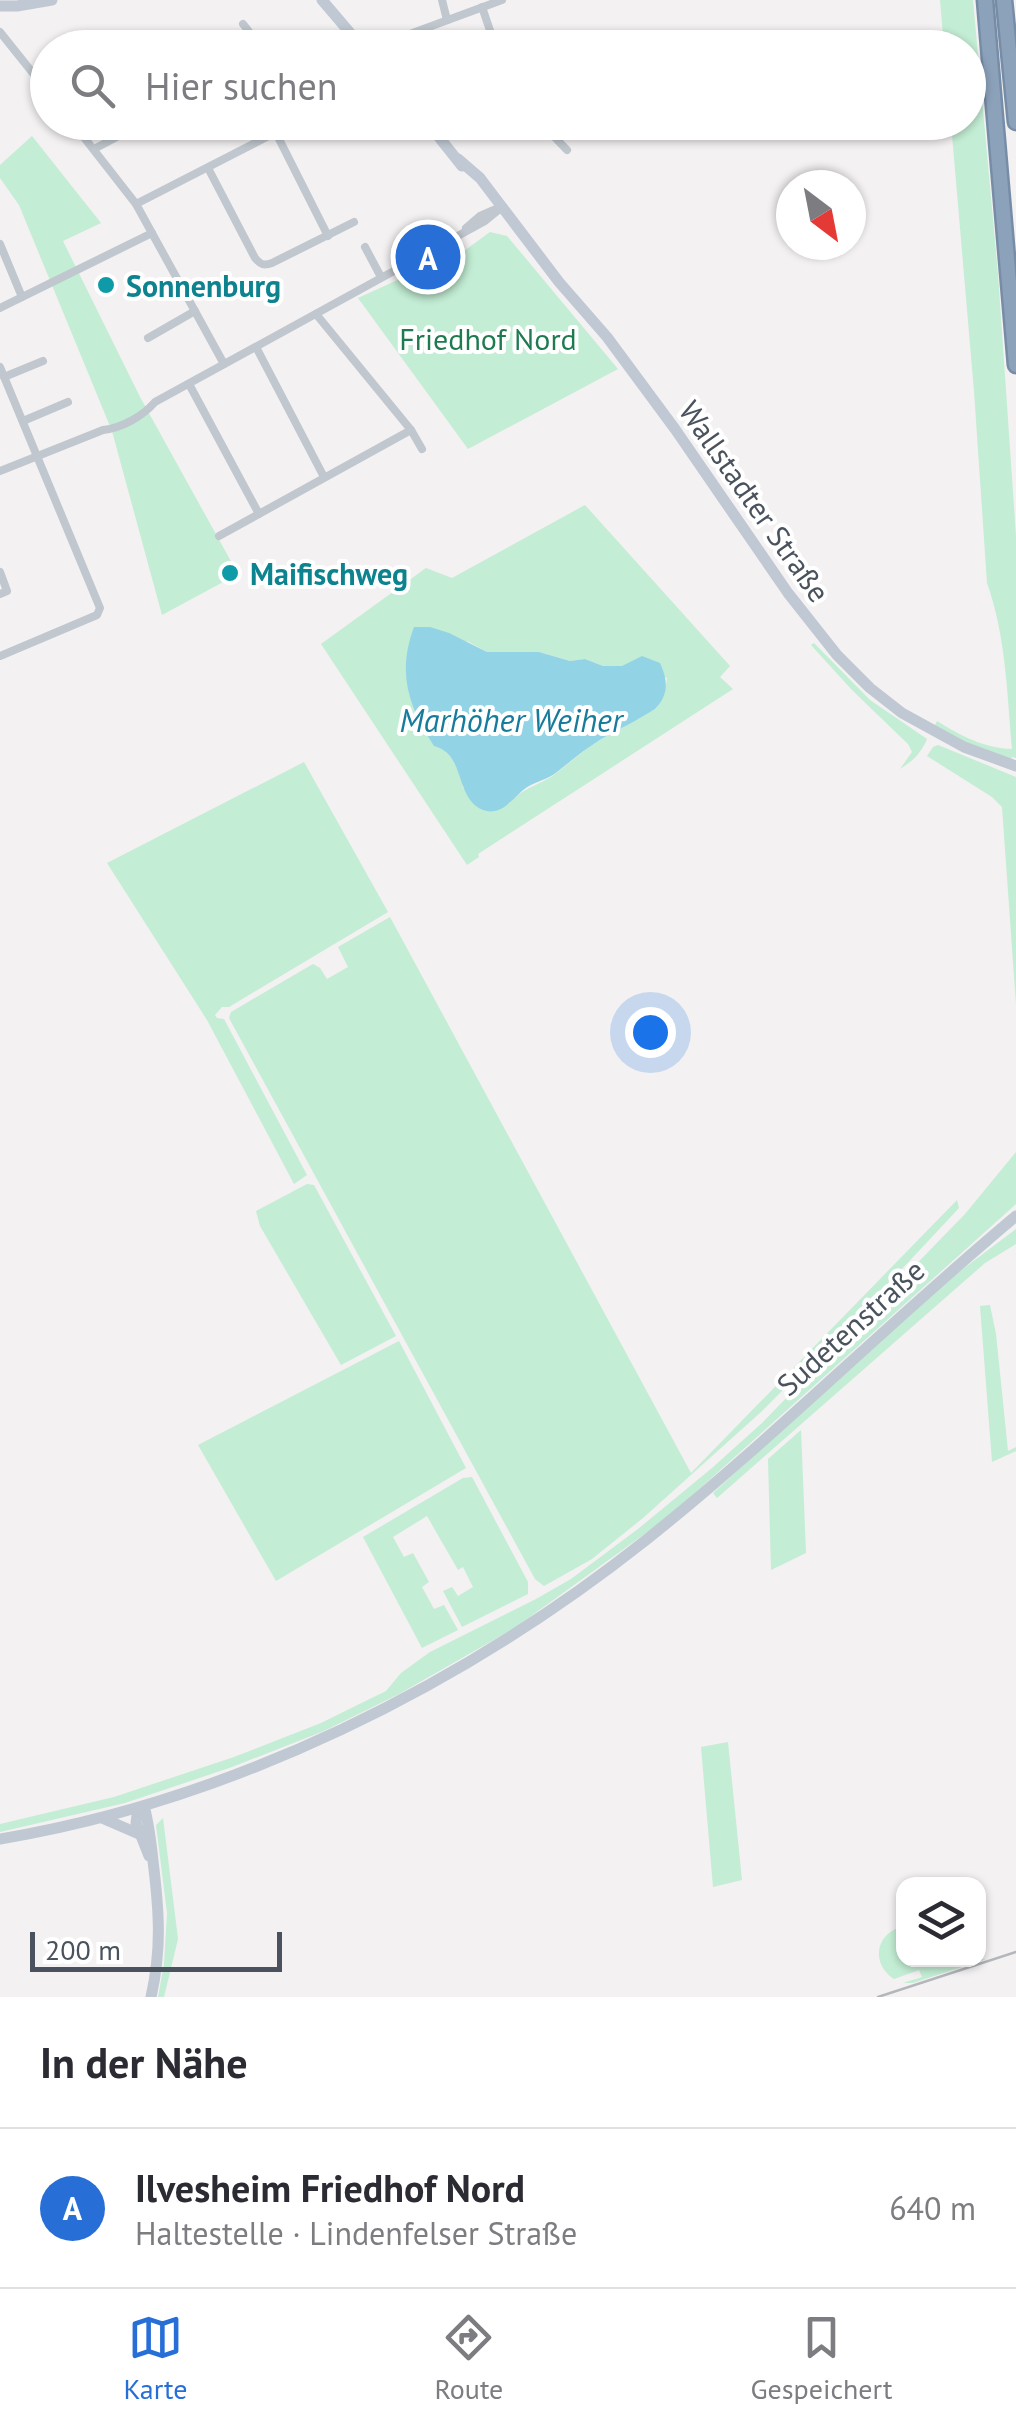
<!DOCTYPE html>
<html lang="de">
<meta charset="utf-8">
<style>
body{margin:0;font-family:"PT Sans",sans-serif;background:#f7f7f7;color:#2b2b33}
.controls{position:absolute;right:30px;bottom:30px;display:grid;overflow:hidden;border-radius:20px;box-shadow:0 2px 8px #0004}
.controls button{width:90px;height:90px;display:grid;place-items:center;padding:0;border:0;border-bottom:2px solid #e1e1e2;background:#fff;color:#2b2b33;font:50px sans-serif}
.compass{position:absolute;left:776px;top:170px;width:90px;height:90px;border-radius:50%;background:#fff;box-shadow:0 2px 8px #0004;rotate:148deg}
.scale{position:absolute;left:30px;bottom:25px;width:252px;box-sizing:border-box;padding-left:10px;border:5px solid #4a535d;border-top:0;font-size:28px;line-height:35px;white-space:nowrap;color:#4a535d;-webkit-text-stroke:8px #fff;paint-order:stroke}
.you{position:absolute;left:650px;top:1032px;width:35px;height:35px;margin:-25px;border:8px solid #fff;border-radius:50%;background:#1a73e8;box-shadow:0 0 0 15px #1a73e833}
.badge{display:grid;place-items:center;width:65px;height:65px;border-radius:50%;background:#276fd7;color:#fff;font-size:32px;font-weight:700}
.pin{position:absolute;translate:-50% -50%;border:5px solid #fff;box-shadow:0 2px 10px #0006}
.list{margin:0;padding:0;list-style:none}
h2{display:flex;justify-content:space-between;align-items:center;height:130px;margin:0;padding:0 40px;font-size:42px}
h2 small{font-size:32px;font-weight:400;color:#7c7c81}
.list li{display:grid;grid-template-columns:65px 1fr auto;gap:30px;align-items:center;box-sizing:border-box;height:160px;padding:0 40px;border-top:2px solid #e1e1e2}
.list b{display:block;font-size:38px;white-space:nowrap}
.list p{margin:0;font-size:32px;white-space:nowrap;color:#7c7c81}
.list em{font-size:32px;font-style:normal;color:#7c7c81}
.icon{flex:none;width:55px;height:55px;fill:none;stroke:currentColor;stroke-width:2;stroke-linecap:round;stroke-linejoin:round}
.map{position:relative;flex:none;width:1016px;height:1997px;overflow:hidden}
.search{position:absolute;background:#fff;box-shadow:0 2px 8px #0004;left:30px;right:30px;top:30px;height:110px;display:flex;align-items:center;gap:25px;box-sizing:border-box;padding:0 35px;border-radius:55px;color:#7c7c81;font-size:38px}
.sheet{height:290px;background:#fff}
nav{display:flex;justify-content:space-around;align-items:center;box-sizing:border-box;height:140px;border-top:2px solid #e1e1e2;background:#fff;font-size:28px;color:#7c7c81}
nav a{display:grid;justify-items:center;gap:5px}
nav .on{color:#276fd7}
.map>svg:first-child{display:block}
</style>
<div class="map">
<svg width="1016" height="1997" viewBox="0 0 1016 1997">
<rect width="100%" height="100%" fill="#f3f1f1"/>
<!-- green -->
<g fill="#c3edd4" fill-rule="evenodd">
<path d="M 940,0 L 973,0 L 998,274 L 1016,536 L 1016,758 L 1012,757 L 1011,759 L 978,749 L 934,727 L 937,721 C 959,735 986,749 1012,749 C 1007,693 1006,636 987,583 L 974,391 L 951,123 L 968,122 L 968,48 L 944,47 Z"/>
<polygon points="32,136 101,223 63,241 140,397 238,574 162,615 112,431 19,205 0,178 0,165"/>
<polygon points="490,232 507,236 618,369 468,449 358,298 437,262 442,267"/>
<path d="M 585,505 L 730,666 L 720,677 L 733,689 L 478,854 L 479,857 L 467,865 L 321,644 L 426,568 L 452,578 ZM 467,641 L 487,652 L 539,652 L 570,661 L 585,659 L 603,666 L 622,666 L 667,678 C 665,690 664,700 655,709 C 637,721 617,729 599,741 C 583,750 570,763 555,774 C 539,786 521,788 509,804 L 463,788 C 462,776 453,757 443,748 Z"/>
<path d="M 814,643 L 870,700 L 927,739 C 921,753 913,761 900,769 L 912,752 L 908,744 L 852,690 L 811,645 Z"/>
<polygon points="938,745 1016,777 1016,1004 1002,807 992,797 927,756 933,747"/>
<polygon points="304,762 388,912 229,1007 222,1007 215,1015 217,1018 224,1019 307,1175 294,1184 207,1020 107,863"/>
<polygon points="390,917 691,1473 957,1200 959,1208 873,1300 761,1412 643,1518 592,1559 544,1586 535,1579 229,1018 231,1012 313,964 320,968 327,979 348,967 338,947"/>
<polygon points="1016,1152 1016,1204 668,1517 516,1627 399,1694 324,1731 232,1767 125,1803 0,1832 0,1824 114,1797 234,1757 321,1723 386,1691 401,1673 430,1652 536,1599 571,1579 638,1529 712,1468 762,1423 965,1214"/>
<polygon points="307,1184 314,1185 396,1336 341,1365 260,1226 256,1211"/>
<polygon points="1016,1229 1016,1244 985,1263 717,1498 713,1493 943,1284"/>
<polygon points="990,1305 996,1334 1008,1451 1016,1447 1016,1451 992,1462 980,1306"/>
<polygon points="399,1341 466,1468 276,1581 198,1445"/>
<polygon points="801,1430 806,1553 771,1570 768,1459"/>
<polygon points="472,1477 528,1582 528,1594 462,1627 443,1591 452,1587 458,1596 473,1587 463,1567 458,1570 427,1516 393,1537 404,1557 413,1553 429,1582 422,1587 434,1609 444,1605 458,1630 422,1648 363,1537 463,1478"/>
<polygon points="728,1742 742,1880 713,1887 701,1747"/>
<polygon points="163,1818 178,1939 164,1997 158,1997 164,1964 167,1913 156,1825"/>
<path d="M 900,1927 L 903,1927 L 904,1960 L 986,1959 L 913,1983 L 903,1983 L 922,1977 L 919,1970 L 894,1979 C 872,1965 874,1936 900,1927 Z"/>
</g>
<!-- water -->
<path fill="#93d3e6" d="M 414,627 L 430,627 L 449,633 L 487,652 L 539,652 L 570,661 L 585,659 L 603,666 L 622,666 L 642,656 L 660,663 C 668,680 669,695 655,709 C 637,721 618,729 600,740 C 585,749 571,761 557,772 C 548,779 538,781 529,786 C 518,792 510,806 498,810 C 491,813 482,811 476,806 C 456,790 463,753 434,746 C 408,706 397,673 414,627 Z"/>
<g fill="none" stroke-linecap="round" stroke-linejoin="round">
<defs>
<g id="highway">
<polyline points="985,0 1016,365"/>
<polyline points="1004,0 1016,122"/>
</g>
</defs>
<!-- highway casing -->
<use href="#highway" stroke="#778da7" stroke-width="19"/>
<!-- street -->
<g stroke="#c0c7ce" stroke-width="8">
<polyline points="442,0 447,20"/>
<polyline points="482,7 496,48"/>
<polyline points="243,24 262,48"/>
<polyline points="0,32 48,92"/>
<polyline points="372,48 502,0"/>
<polyline points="72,122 136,204 224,364"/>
<polyline points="540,122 567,150"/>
<polyline points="276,133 328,236"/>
<polyline points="94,149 145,122"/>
<path d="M 208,168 L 255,258 C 261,265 264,266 272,263 L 354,222"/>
<polyline points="136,204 296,122"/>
<polyline points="466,228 480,216 496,209"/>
<polyline points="0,244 22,297"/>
<polyline points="365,247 381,277"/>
<polyline points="0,308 152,233"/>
<polyline points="148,338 195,311"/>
<polyline points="256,347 324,477"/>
<polyline points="0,367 100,608 97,615 0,656"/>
<polyline points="4,377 43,361"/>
<polyline points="189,384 259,514"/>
<polyline points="23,421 68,402"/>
<polyline points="411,430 422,449"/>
<path d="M 0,471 L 103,430 C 122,428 143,416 155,402 L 485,221 L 501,208"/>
<polyline points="219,536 411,430 316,314"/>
<polyline points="0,572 7,591 0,594"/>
</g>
<!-- secondary -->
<g stroke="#c0c8d3" stroke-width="11">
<polyline points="322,0 363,48"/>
<polyline points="0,6 17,6 52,0"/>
<polyline points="427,122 462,166"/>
<polyline points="458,159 480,178 559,282 607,337 675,429 788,593 837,655 870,688 902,713 964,747 1016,766"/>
<path d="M 144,1806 C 149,1824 151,1842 153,1861 C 159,1910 162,1948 151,1997"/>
<polyline points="138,1808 136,1823 149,1856"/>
<polyline points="102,1818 139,1834"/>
<path d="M 0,1839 C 233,1800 462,1686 646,1540 C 774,1438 890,1321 1016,1216"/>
</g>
<!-- highway -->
<use href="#highway" stroke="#8ca2bb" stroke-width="14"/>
<!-- rail -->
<polyline stroke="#b3b6ba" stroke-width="2.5" points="878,1997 1016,1952"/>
</g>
<!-- markers -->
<g fill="#0f9aa8" stroke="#fff" stroke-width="4">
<circle cx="106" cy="285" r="10"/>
<circle cx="230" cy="573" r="10"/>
</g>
<g text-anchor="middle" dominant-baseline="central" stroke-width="8" stroke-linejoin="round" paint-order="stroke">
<!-- culture labels -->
<g font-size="30" font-weight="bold" fill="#0d838f" stroke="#fff" text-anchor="start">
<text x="126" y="285">Sonnenburg</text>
<text x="250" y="573">Maifischweg</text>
</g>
<!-- park labels -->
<g font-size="30" fill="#1e7a4f" stroke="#fff">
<text x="488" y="338">Friedhof Nord</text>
</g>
<!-- street labels -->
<g font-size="30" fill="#4a535d" stroke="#fff">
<text transform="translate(755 501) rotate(55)">Wallstadter Straße</text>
<text transform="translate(850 1327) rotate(-42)">Sudetenstraße</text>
</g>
<!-- water labels -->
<g font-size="32" font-style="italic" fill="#177c9c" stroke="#fff">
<text x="511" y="720">Marhöher Weiher</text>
</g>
</g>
</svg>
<div class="controls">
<button><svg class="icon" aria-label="layers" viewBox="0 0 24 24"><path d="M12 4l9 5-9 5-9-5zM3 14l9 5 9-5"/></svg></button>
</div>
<svg class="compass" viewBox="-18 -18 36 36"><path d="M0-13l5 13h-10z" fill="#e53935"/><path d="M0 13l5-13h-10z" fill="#7c7c81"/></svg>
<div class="scale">200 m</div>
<div class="you"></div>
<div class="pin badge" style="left:428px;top:257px">A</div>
<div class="search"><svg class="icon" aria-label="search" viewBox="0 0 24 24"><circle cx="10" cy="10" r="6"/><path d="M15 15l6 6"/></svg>Hier suchen</div>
</div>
<section class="sheet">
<h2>In der Nähe<small></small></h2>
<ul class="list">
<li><span class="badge">A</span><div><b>Ilvesheim Friedhof Nord</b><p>Haltestelle · Lindenfelser Straße</p></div><em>640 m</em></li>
</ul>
</section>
<nav>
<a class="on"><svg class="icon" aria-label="map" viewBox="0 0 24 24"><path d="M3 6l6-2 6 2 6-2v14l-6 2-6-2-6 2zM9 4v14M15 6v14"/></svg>Karte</a>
<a><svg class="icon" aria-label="directions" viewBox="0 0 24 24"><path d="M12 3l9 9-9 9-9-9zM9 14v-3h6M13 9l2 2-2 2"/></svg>Route</a>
<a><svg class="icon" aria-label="saved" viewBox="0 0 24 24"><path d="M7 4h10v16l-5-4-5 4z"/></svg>Gespeichert</a>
</nav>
